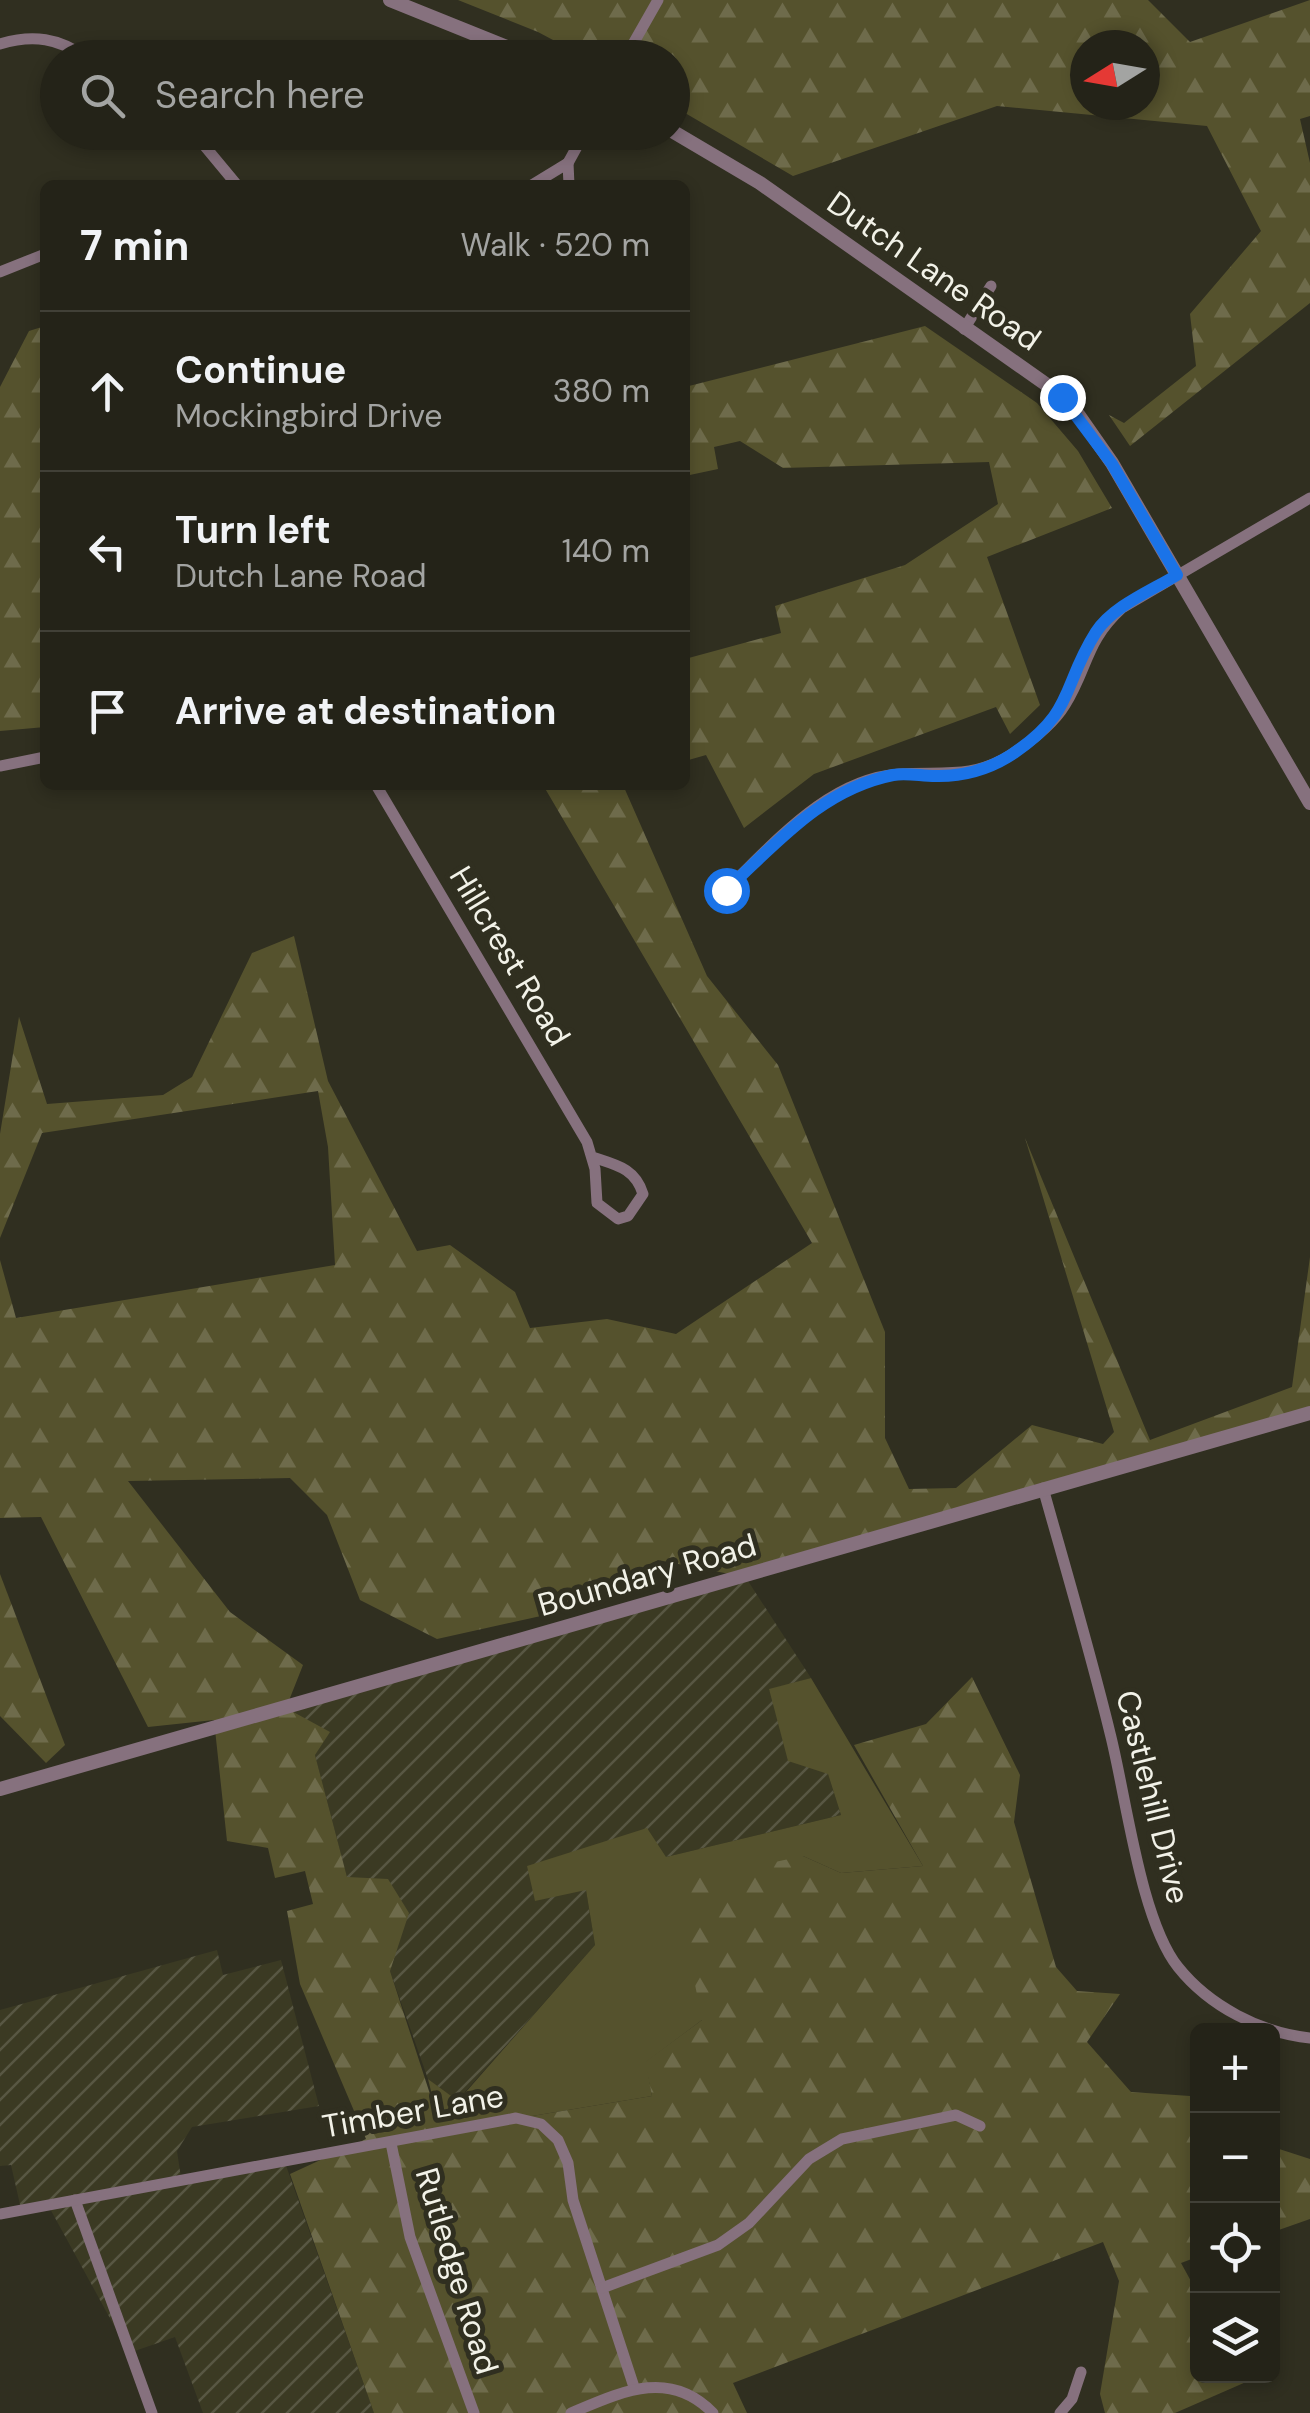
<!DOCTYPE html>
<meta charset="utf-8">
<style>
body{margin:0;font-family:"DM Sans",sans-serif;background:#302f25;color:#f1f3f6}
.controls{position:absolute;right:30px;bottom:30px;display:grid;overflow:hidden;border-radius:15px;box-shadow:0 5px 15px #0003}
.controls button{width:90px;height:90px;display:grid;place-items:center;padding:0;border:0;border-bottom:2px solid #414037;background:#242318;color:#f1f3f6;font:50px sans-serif}
.compass{position:absolute;left:1070px;top:30px;width:90px;height:90px;border-radius:50%;background:#242318;box-shadow:0 5px 15px #0003;rotate:259deg}
.stop{position:absolute;width:30px;height:30px;margin:-22px;border:8px solid #1a73e8;border-radius:50%;background:#fff}
.stop.end{background:#1a73e8;border-color:#fff;box-shadow:0 2px 10px #0008}
.list{margin:0;padding:0;list-style:none}
h2{display:flex;justify-content:space-between;align-items:center;height:130px;margin:0;padding:0 40px;font-size:42px}
h2 small{font-size:32px;font-weight:400;color:#a3a4a2}
.list li{display:grid;grid-template-columns:65px 1fr auto;gap:30px;align-items:center;box-sizing:border-box;height:160px;padding:0 40px;border-top:2px solid #414037}
.list b{display:block;font-size:38px;white-space:nowrap}
.list p{margin:0;font-size:32px;white-space:nowrap;color:#a3a4a2}
.list em{font-size:32px;font-style:normal;color:#a3a4a2}
.icon{flex:none;width:55px;height:55px;fill:none;stroke:currentColor;stroke-width:2;stroke-linecap:round;stroke-linejoin:round}
.map{position:relative;flex:none;width:1310px;height:2413px;overflow:hidden}
.search{position:absolute;background:#242318;box-shadow:0 5px 15px #0003;left:40px;top:40px;width:650px;height:110px;display:flex;align-items:center;gap:25px;box-sizing:border-box;padding:0 35px;border-radius:55px;color:#a3a4a2;font-size:38px}
.panel{position:absolute;background:#242318;box-shadow:0 5px 15px #0003;left:40px;top:180px;width:650px;height:610px;border-radius:15px}
.map>svg:first-child{display:block}
</style>
<div class="map">
<svg width="1310" height="2413" viewBox="0 0 1310 2413">
<defs>
<pattern id="industrial-furrows" width="10" height="10" patternUnits="userSpaceOnUse" patternTransform="scale(2.5)"><rect width="10" height="10" fill="#3b3a23"/><path d="M-1 1l2-2M0 10L10 0M9 11l2-2" fill="none" stroke="#585743"/></pattern>
<pattern id="forest-firs" width="22" height="20" patternUnits="userSpaceOnUse" patternTransform="scale(2.5)"><rect width="22" height="20" fill="#55522d"/><path d="M5 1l3.5 6h-7zM16 11l3.5 6h-7z" fill="#6e6b4b"/></pattern>
</defs>
<rect width="100%" height="100%" fill="#302f20"/>
<!-- industrial -->
<g fill="url(#industrial-furrows)">
<polygon points="748,1581 811,1678 769,1690 828,1774 841,1815 666,1857 586,1890 595,1945 457,2101 428,2079 390,1971 347,1877 315,1755 285,1708"/>
<polygon points="217,1950 223,1975 281,1960 319,2106 192,2127 177,2151 181,2178 284,2160 374,2413 203,2413 175,2337 129,2353 48,2205 21,2209 11,2165 0,2166 0,2010"/>
</g>
<!-- grass -->
<polygon fill="#55522d" points="811,1678 923,1866 841,1873 803,1856 702,2020 646,2062 652,2096 441,2131 428,2079 458,2101 595,1945 586,1890 535,1901 527,1866 647,1828 666,1857 841,1815 828,1774 788,1761 769,1689"/>
<!-- forest -->
<g fill="url(#forest-firs)" fill-rule="evenodd">
<path d="M 458,0 L 1148,0 L 1190,42 L 1310,0 L 1310,116 L 1300,119 L 1310,163 L 1310,303 L 1130,446 L 1109,415 L 1124,423 L 1196,366 L 1190,314 L 1261,231 L 1207,126 L 997,106 L 793,176 L 673,106 L 672,58 L 585,57 L 538,32 ZM 1085,45 L 1145,45 L 1145,105 L 1085,105 Z"/>
<polygon points="45,326 45,727 0,731 0,387 29,331"/>
<polygon points="925,326 1037,403 1078,451 1112,508 987,557 1040,705 1010,734 996,707 814,774 744,828 706,755 685,761 685,659 781,633 775,606 905,565 998,504 989,462 783,468 740,441 714,447 718,469 685,476 685,387"/>
<polygon points="543,785 623,785 707,976 778,1065 885,1332 885,1438 909,1489 956,1488 1032,1425 1103,1444 1114,1432 1025,1138 1150,1440 1292,1387 1310,1257 1310,1413 745,1577 658,1560 559,1612 437,1639 360,1600 327,1515 290,1478 128,1481 230,1612 303,1665 286,1708 330,1732 315,1755 347,1877 388,1879 409,1913 390,1971 442,2131 652,2096 645,2062 702,2020 675,1883 803,1856 841,1873 923,1866 854,1745 926,1724 972,1677 1020,1775 1014,1822 1056,1967 1077,1991 1120,1994 1087,2042 1131,2092 1190,2096 1197,2103 1197,2257 1181,2263 1197,2292 1198,2376 1243,2376 1246,2382 1175,2413 1105,2413 1100,2394 1119,2281 1103,2242 733,2383 747,2413 374,2413 290,2174 366,2139 300,1984 287,1911 313,1904 305,1871 275,1878 268,1848 227,1841 214,1720 148,1727 41,1517 0,1518 0,1260 16,1318 335,1265 328,1147 318,1091 42,1133 0,1238 0,1134 19,1017 47,1104 163,1095 192,1077 252,953 294,936 328,1081 417,1251 450,1245 515,1292 530,1328 607,1319 676,1334 812,1243"/>
<polygon points="0,1574 65,1745 46,1763 0,1716"/>
<polygon points="1273,2147 1310,2159 1310,2219 1273,2232"/>
</g>
<g fill="none" stroke-linecap="round" stroke-linejoin="round">
<!-- minor -->
<g stroke="#86717e" stroke-width="11">
<path d="M 0,44 C 33,34 59,38 87,58"/>
<polyline points="625,58 658,0"/>
<polyline points="193,132 237,185"/>
<polyline points="568,163 585,132"/>
<polyline points="532,185 568,163 569,185"/>
<polyline points="0,272 45,254"/>
<polyline points="964,329 991,286"/>
<polyline points="0,766 45,757"/>
<path d="M 376,785 L 587,1142 L 595,1169 L 597,1203 L 618,1219 L 628,1216 L 643,1194 C 635,1168 616,1165 592,1157"/>
<path d="M 719,896 C 770,849 825,779 899,774 C 940,771 972,779 1009,756 C 1029,743 1053,725 1065,705 C 1089,666 1085,642 1122,608 L 1310,498"/>
<path d="M 1043,1488 C 1066,1570 1090,1651 1110,1733 C 1126,1795 1140,1919 1178,1967 C 1209,2006 1261,2033 1310,2038"/>
<polyline points="391,2143 410,2237 474,2413"/>
<polyline points="75,2200 152,2413"/>
<polyline points="0,2214 516,2118 541,2124 558,2140 568,2163 573,2200 634,2387"/>
<polyline points="602,2288 718,2245 749,2223 809,2159 842,2139 956,2115 980,2126"/>
<path d="M 571,2413 C 621,2392 669,2368 713,2413"/>
<polyline points="1060,2413 1072,2399 1081,2372"/>
</g>
<!-- tertiary -->
<g stroke="#86717e" stroke-width="14">
<polyline points="390,0 534,58"/>
<polyline points="672,131 760,183 1047,385 1075,410 1112,463 1310,803"/>
<polyline points="0,1789 1310,1413"/>
</g>
</g>
<g fill="none" stroke-linecap="round" stroke-linejoin="round">
<!-- route -->
<path stroke="#1a73e8" stroke-width="12" d="M 726,890 C 777,843 822,789 893,775 C 908,772 924,777 939,776 C 965,776 989,769 1011,755 C 1076,712 1061,687 1096,632 C 1113,606 1151,591 1177,575 L 1112,464 L 1062,397"/>
</g>
<g text-anchor="middle" dominant-baseline="central" stroke-width="10" stroke-linejoin="round" paint-order="stroke">
<!-- street labels -->
<g font-size="32" fill="#f2f2e8" stroke="#302f20">
<text transform="translate(934 271) rotate(35)">Dutch Lane Road</text>
<text transform="translate(510 956) rotate(59)">Hillcrest Road</text>
<text transform="translate(647 1575) rotate(-16)">Boundary Road</text>
<text transform="translate(1153 1797) rotate(76)">Castlehill Drive</text>
<text transform="translate(413 2111) rotate(-10)">Timber Lane</text>
<text transform="translate(457 2271) rotate(73)">Rutledge Road</text>
</g>
</g>
</svg>
<div class="controls">
<button>+</button>
<button>−</button>
<button><svg class="icon" aria-label="locate" viewBox="0 0 24 24"><circle cx="12" cy="12" r="6"/><path d="M12 2v4M12 18v4M2 12h4M18 12h4"/></svg></button>
<button><svg class="icon" aria-label="layers" viewBox="0 0 24 24"><path d="M12 4l9 5-9 5-9-5zM3 14l9 5 9-5"/></svg></button>
</div>
<svg class="compass" viewBox="-18 -18 36 36"><path d="M0-13l5 13h-10z" fill="#e53935"/><path d="M0 13l5-13h-10z" fill="#a3a4a2"/></svg>
<div class="stop" style="left:726px;top:890px"></div>
<div class="stop end" style="left:1062px;top:397px"></div>
<div class="search"><svg class="icon" aria-label="search" viewBox="0 0 24 24"><circle cx="10" cy="10" r="6"/><path d="M15 15l6 6"/></svg>Search here</div>
<section class="panel">
<h2>7 min<small>Walk · 520 m</small></h2>
<ul class="list">
<li><svg class="icon" aria-label="ahead" viewBox="0 0 24 24"><path d="M12 20V5M6 11l6-6 6 6"/></svg><div><b>Continue</b><p>Mockingbird Drive</p></div><em>380 m</em></li>
<li><svg class="icon" aria-label="left" viewBox="0 0 24 24"><path d="M17 20v-9H6M10 6l-5 5 5 5"/></svg><div><b>Turn left</b><p>Dutch Lane Road</p></div><em>140 m</em></li>
<li><svg class="icon" aria-label="arrive" viewBox="0 0 24 24"><path d="M6 21V4h12l-3 4 3 4H6"/></svg><div><b>Arrive at destination</b></div></li>
</ul>
</section>
</div>
